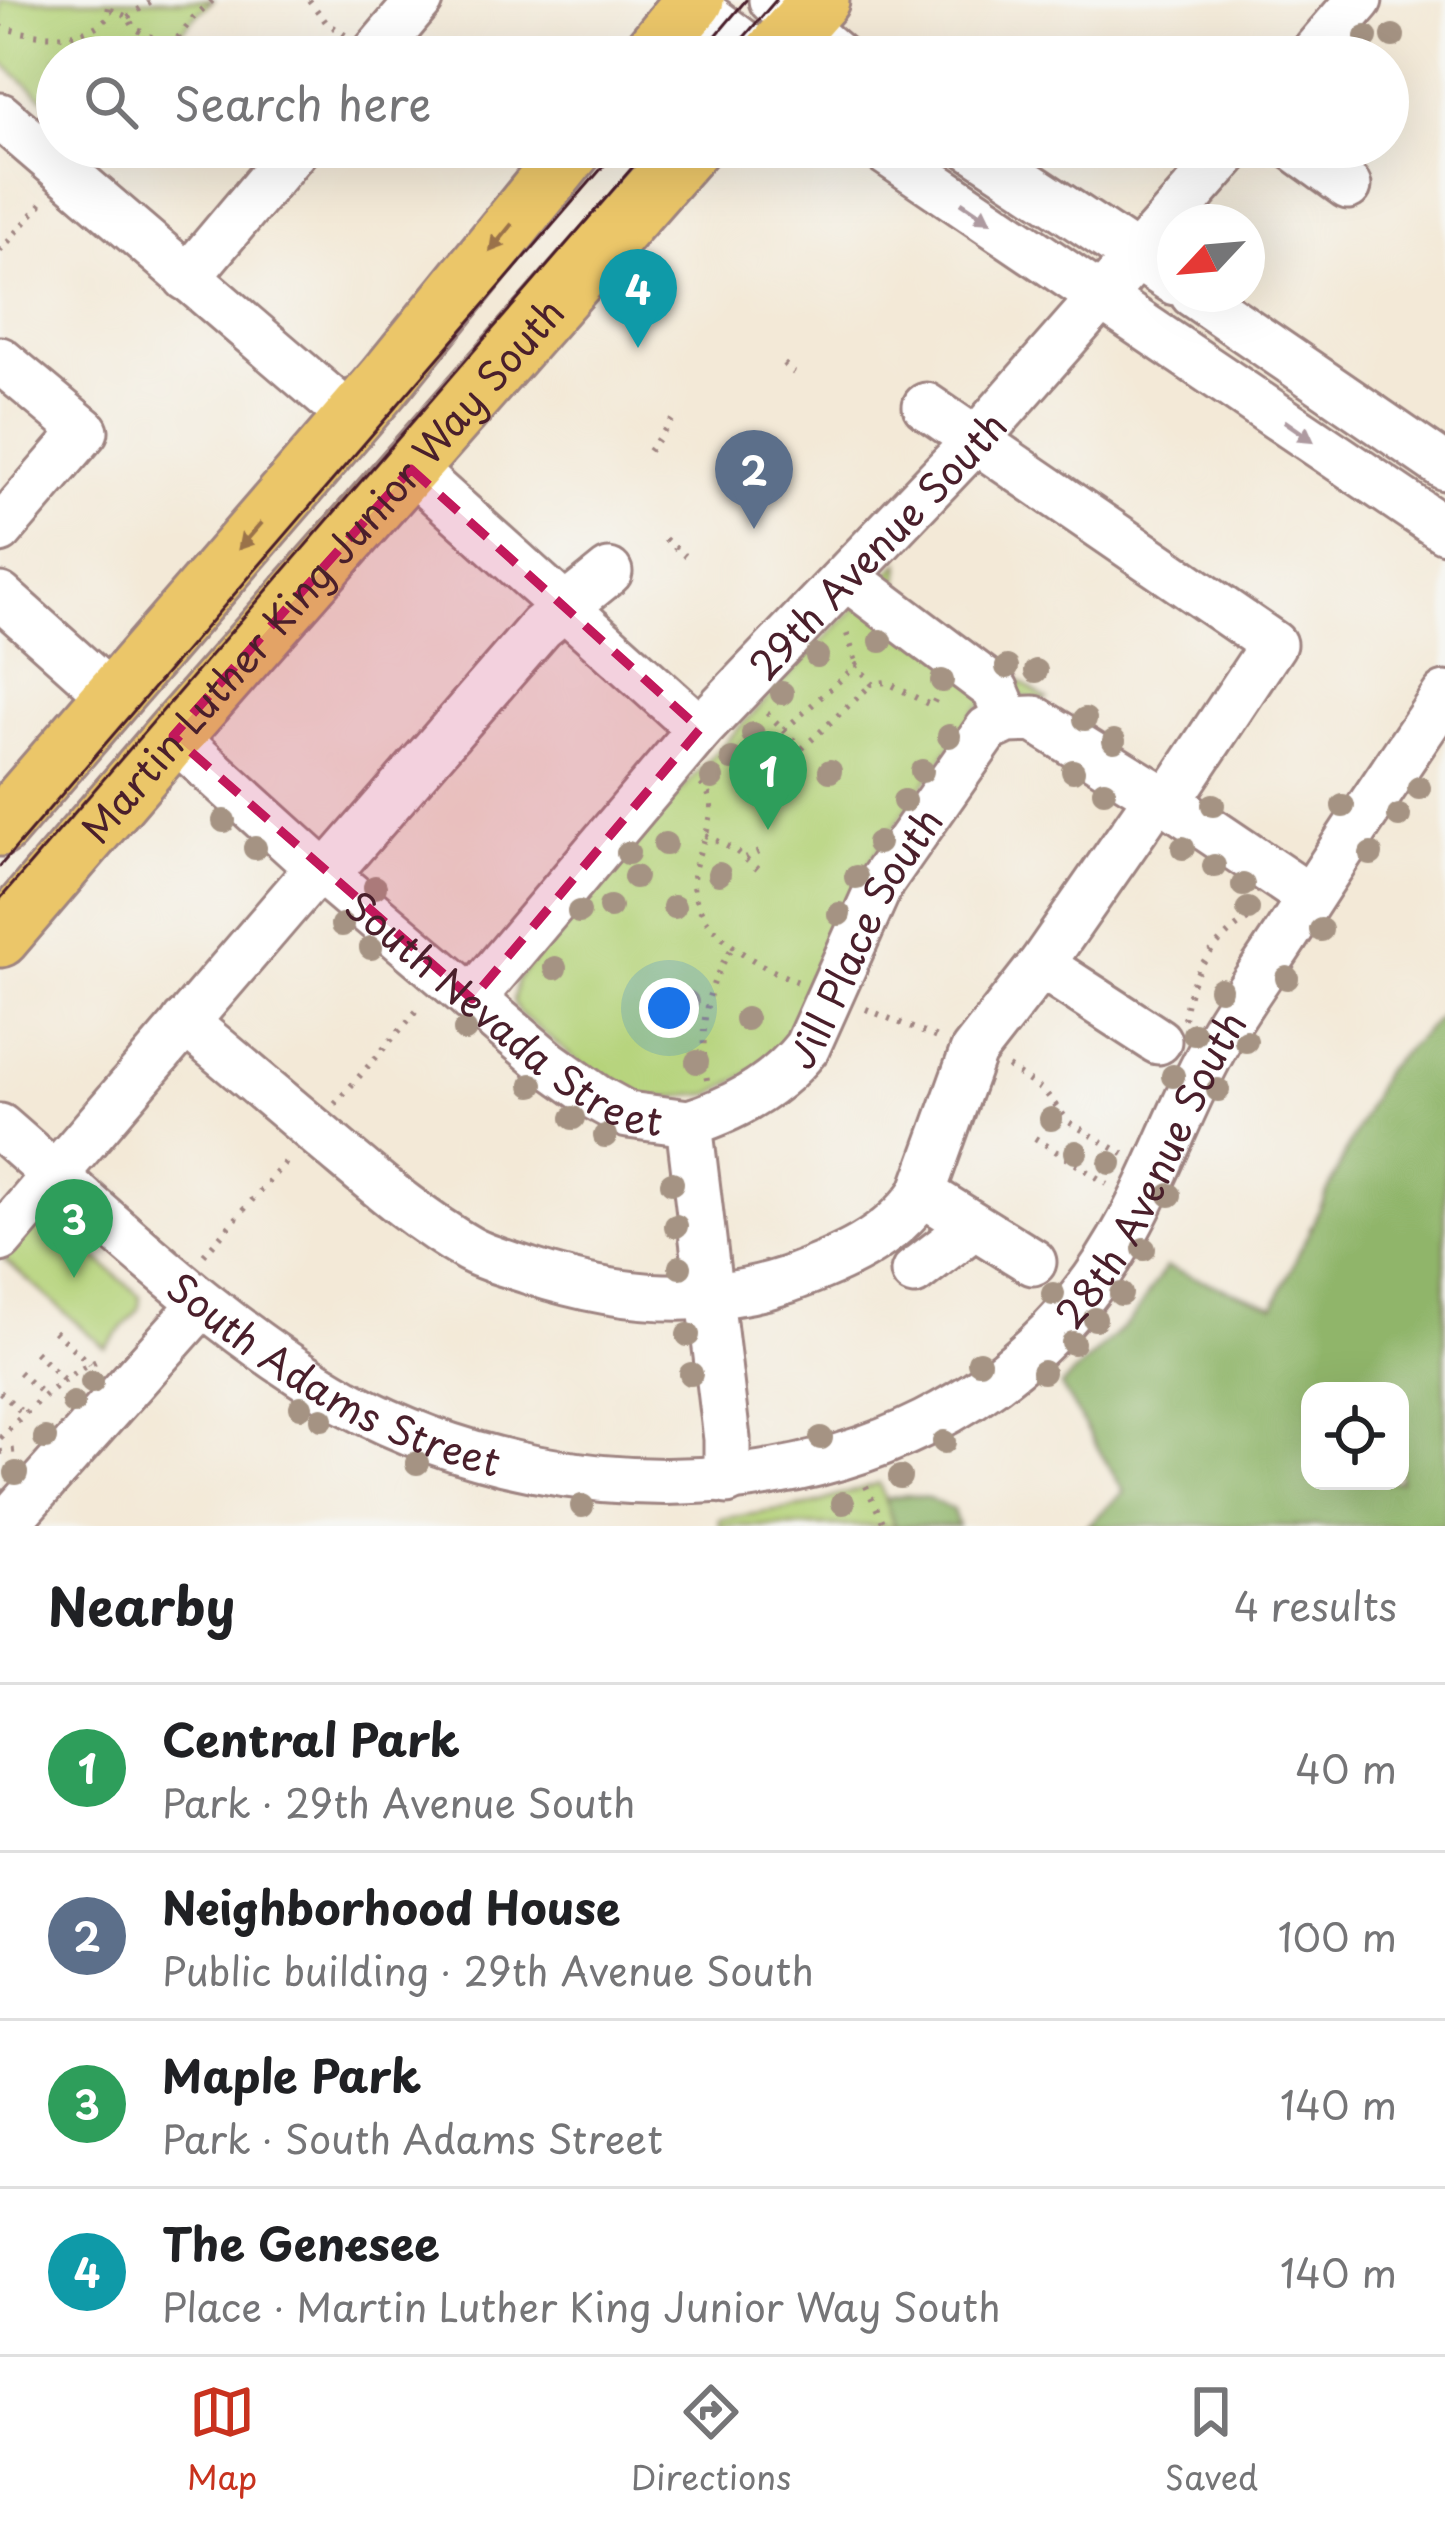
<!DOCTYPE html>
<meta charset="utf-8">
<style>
body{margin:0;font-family:"Playpen Sans",sans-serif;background:#f6f6f6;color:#202124}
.controls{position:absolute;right:36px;bottom:36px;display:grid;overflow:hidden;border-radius:24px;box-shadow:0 12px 48px #0002}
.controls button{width:108px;height:108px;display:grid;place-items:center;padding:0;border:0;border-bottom:3px solid #e0e0e0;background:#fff;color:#202124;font:60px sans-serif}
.compass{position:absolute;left:1157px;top:204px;width:108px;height:108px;border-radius:50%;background:#fff;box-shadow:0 12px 48px #0002;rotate:244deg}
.you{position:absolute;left:669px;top:1008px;width:42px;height:42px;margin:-30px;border:9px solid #fff;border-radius:50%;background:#1a73e8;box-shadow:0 0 0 18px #1a73e833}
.badge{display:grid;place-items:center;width:78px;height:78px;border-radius:50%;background:#c8321e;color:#fff;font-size:39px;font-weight:700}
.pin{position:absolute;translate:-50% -99px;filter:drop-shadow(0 3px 6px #0008)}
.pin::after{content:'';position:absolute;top:63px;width:42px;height:36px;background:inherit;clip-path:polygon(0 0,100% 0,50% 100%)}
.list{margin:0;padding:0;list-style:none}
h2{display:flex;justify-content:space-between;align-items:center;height:156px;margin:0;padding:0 48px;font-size:51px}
h2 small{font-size:39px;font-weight:400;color:#757577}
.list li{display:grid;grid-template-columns:78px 1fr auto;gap:36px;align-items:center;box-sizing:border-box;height:168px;padding:0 48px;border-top:3px solid #e0e0e0}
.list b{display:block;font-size:45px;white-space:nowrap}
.list p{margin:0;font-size:39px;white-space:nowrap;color:#757577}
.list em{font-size:39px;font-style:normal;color:#757577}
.icon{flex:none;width:66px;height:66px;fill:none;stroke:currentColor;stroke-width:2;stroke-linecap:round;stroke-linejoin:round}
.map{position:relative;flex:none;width:1445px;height:1526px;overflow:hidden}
.search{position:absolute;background:#fff;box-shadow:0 12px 48px #0002;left:36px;right:36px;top:36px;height:132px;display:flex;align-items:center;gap:30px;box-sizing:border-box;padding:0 42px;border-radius:66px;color:#757577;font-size:45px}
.sheet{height:828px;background:#fff}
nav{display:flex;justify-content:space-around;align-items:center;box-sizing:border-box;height:168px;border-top:3px solid #e0e0e0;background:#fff;font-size:33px;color:#757577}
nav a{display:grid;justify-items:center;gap:6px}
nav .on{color:#c8321e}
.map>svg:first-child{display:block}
</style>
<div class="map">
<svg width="1445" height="1526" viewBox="0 0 1445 1526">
<rect width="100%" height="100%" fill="#f6f6f2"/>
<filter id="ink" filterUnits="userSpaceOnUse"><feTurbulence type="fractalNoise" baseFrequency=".00833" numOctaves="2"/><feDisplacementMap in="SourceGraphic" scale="24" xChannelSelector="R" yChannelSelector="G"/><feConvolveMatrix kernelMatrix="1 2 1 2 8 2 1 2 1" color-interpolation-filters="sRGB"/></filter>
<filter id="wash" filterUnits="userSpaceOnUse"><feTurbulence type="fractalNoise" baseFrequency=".004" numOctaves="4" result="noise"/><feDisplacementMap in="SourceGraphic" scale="48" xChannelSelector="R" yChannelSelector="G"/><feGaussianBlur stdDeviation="2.7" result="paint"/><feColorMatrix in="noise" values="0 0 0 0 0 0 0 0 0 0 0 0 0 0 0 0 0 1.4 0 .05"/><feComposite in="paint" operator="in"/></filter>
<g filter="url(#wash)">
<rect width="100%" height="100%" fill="#f3e9d7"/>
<!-- green -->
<g fill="#b5d37a" stroke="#807952" stroke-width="3">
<polygon points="0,0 213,0 193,18 162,57 57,57 57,110 0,61"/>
<path d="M 900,562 L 898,593 L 919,616 L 1047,699 L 1041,702 C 1017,692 1001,693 978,707 L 861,875 L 830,969 L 775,1059 L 711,1094 L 648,1099 L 606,1085 L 519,1013 L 513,1001 L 517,980 C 636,832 767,697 900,562 Z"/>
<polygon points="44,1213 140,1296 139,1309 105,1348 4,1259"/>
<polygon points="879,1483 894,1526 719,1526 719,1519 807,1506"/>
</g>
<!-- forest -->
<g fill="#90b56a" stroke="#6d6a4a" stroke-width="3" fill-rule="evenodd">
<path d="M 1445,1012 L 1445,1526 L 1087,1526 L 1124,1492 L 1061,1386 L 1131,1320 L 1166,1267 L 1274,1306 L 1384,1071 ZM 1310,1391 L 1400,1391 L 1400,1481 L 1310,1481 Z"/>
<polygon points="907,1495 928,1498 953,1510 958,1526 894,1526 885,1499"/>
</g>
</g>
<g filter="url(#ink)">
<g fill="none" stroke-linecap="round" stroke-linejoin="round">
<defs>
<g id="minor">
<polyline points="686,0 762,57"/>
<polyline points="772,0 838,57"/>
<polyline points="372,57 420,0"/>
<polyline points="1310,57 1359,0"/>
<polyline points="0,116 352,418"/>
<polyline points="879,147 1445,530"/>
<polyline points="971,147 1175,282"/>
<polyline points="1294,147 1348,186"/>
<polyline points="187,278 297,147"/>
<polyline points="1193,294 1445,467"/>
<polyline points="0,360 85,431 0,530"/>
<polyline points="926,406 1273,644 1168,802"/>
<polyline points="411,469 700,729"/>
<polyline points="846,577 995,689 1008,720"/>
<polyline points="0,596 112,696"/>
<path id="s1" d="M 173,736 L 326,875 L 548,1063 L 597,1098 L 628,1115 L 689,1123 L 727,1439 L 727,1481"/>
<polyline points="326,875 541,627 609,572"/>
<polyline points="1041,965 1158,1041"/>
<path id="s2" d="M 472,999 L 700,729 L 975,441 L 1233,147"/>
<path d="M 185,1022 C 234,1063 283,1104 331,1145 C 375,1182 418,1220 469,1249 C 487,1259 509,1264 529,1271 C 613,1299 701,1309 787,1280 C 839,1261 890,1240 922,1193 L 973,1052 L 1041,965 L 1158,796"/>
<path id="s3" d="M 689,1123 C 735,1109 777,1085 807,1047 L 881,882 L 988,729 L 1008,720 L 1034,719 L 1168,802 L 1309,897"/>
<path id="s4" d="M 0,1127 C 111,1223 216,1327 345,1401 C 575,1526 907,1515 1081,1298 C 1148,1214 1170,1121 1223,1031 C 1243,997 1267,965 1288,932 C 1339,852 1392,773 1445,695"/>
<polyline points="922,1193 1033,1262"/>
<polyline points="0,1239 318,868"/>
<polyline points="914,1272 974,1226"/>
<polyline points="4,1526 202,1304"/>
</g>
<g id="major">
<polyline points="648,57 695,0"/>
<polyline points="770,57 820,0"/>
<polyline points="0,827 386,380 575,147"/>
<path id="s5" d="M 0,938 L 173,736 L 691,147"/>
</g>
</defs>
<!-- minor casing -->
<use href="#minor" stroke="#9e8481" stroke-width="51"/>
<!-- major casing -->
<use href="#major" stroke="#9e8481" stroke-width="63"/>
<!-- path -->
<g stroke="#9e8481" stroke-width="6" stroke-dasharray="3 9" stroke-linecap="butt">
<polyline points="309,0 326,22 345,35"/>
<polyline points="111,10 128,17 134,28 170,47"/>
<polyline points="128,17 153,0"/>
<path d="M 0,27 C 32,36 81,44 107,18 L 110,0"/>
<polyline points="163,57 193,18 213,0"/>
<polyline points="0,251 44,201"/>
<polyline points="784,364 794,373"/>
<polyline points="649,451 672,420"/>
<polyline points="665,539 685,556"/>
<polyline points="847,634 857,665"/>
<polyline points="767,713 784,730 857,665 872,684 886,682 932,706 940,690"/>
<polyline points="784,730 802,749"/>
<polyline points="768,752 782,767 872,684"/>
<path d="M 701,784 C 728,809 692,852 693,883 C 694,931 759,967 798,982"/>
<polyline points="705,835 736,851 763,874"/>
<polyline points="745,858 761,851"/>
<polyline points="866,1009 937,1038"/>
<path d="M 1184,1019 C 1190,971 1213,940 1254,915"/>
<polyline points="1008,1067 1045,1092 1069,1122 1125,1155"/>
<path d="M 707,1080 C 699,1030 704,989 733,947"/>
<polyline points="335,1104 421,1006"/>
<polyline points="1035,1138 1107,1184"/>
<polyline points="204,1255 290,1157"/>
<polyline points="54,1331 90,1364"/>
<polyline points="35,1352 65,1381"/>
<polyline points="19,1372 45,1396"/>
<polyline points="0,1392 24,1414"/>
<path d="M 0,1438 C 29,1409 61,1376 99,1360"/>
<polyline points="0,1452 21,1450"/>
<polyline points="866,1486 885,1526"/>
</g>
<!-- minor -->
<use href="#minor" stroke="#fff" stroke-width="45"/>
<!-- major -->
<use href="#major" stroke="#ebc669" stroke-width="57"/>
<!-- tram -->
<g stroke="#4a1f2b" stroke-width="3">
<polyline points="698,57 746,0"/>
<polyline points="727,57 776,0"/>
<polyline points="0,866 620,147"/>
<polyline points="0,899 650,147"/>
</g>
</g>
<!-- trees -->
<g fill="#a59383">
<circle cx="1393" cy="36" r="12"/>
<circle cx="1366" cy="37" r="12"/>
<circle cx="881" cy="641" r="12"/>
<circle cx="817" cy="656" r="12"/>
<circle cx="1007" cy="667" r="12"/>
<circle cx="1036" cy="671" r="12"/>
<circle cx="942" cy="681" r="12"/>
<circle cx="782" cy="693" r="12"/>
<circle cx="1085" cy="719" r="12"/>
<circle cx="753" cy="734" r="12"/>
<circle cx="949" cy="736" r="12"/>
<circle cx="1114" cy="741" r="12"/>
<circle cx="732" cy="759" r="12"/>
<circle cx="830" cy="771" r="12"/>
<circle cx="922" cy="771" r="12"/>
<circle cx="1073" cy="771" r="12"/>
<circle cx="712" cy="778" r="12"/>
<circle cx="1419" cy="788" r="12"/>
<circle cx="1104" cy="791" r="12"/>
<circle cx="904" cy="801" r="12"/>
<circle cx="1213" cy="805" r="12"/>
<circle cx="1343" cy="806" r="12"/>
<circle cx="1399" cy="816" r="12"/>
<circle cx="224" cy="821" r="12"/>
<circle cx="878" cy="843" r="12"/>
<circle cx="665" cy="844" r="12"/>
<circle cx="255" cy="848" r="12"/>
<circle cx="1183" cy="848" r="12"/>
<circle cx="628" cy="853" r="12"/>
<circle cx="1371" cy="854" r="12"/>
<circle cx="1214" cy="866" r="12"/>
<circle cx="719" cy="874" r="12"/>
<circle cx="635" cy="877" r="12"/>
<circle cx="856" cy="877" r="12"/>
<circle cx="1243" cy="885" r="12"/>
<circle cx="375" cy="887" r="12"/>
<circle cx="610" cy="907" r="12"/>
<circle cx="674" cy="907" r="12"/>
<circle cx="1248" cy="909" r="12"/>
<circle cx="579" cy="912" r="12"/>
<circle cx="839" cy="914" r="12"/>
<circle cx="342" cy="925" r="12"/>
<circle cx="1321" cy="930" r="12"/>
<circle cx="371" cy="948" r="12"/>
<circle cx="555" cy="968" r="12"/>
<circle cx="1287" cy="978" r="12"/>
<circle cx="1220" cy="989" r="12"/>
<circle cx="687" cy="1002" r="12"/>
<circle cx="746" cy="1019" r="12"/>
<circle cx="465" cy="1030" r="12"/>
<circle cx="1194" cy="1034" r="12"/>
<circle cx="1246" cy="1041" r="12"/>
<circle cx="697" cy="1062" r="12"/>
<circle cx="1173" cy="1076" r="12"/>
<circle cx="532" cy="1085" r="12"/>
<circle cx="1218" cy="1090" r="12"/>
<circle cx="573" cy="1118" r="12"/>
<circle cx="1051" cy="1119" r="12"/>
<circle cx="605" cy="1136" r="12"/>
<circle cx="1076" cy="1152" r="12"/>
<circle cx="1110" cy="1163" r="12"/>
<circle cx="672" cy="1183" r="12"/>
<circle cx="1170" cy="1195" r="12"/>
<circle cx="676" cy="1226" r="12"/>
<circle cx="1144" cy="1249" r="12"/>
<circle cx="680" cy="1267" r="12"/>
<circle cx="1053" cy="1294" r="12"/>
<circle cx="1121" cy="1294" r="12"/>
<circle cx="1095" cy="1319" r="12"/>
<circle cx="688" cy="1335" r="12"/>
<circle cx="1073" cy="1343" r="12"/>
<circle cx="979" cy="1362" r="12"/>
<circle cx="1043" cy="1372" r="12"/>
<circle cx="691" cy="1374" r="12"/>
<circle cx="92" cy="1382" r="12"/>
<circle cx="73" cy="1403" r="12"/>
<circle cx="301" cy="1407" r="12"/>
<circle cx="322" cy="1419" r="12"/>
<circle cx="45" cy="1438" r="12"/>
<circle cx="821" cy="1438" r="12"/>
<circle cx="944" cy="1442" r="12"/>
<circle cx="417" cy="1463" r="12"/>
<circle cx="16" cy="1473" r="12"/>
<circle cx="900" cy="1477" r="12"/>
<circle cx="843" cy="1503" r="12"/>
<circle cx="582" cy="1506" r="12"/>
</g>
<!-- one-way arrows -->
<defs><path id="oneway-solid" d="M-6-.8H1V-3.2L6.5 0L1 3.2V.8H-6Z" transform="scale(3)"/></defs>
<g fill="#ae9aa0">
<use href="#oneway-solid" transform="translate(976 212) rotate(34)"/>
<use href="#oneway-solid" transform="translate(1299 431) rotate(35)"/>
</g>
<g fill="#9a724a">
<use href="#oneway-solid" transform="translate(501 238) rotate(129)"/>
<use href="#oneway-solid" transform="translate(250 536) rotate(131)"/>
</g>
</g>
<!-- marked area -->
<path fill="#c2185b" fill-opacity="0.2" stroke="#c2185b" stroke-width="9" stroke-dasharray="24 15" stroke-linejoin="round" d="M 411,469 L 700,729 L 472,999 L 173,736 Z"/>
<g text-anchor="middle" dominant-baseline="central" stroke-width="12" stroke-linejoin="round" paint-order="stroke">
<!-- street labels -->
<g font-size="39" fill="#4a1f2b" stroke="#f6f6f2">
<text stroke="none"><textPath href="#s2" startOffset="609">29th Avenue South</textPath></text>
<text stroke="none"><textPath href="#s5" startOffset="489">Martin Luther King Junior Way South</textPath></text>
<text stroke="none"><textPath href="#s3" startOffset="267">Jill Place South</textPath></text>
<text stroke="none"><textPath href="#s1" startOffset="435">South Nevada Street</textPath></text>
<text stroke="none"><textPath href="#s4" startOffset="1392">28th Avenue South</textPath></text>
<text stroke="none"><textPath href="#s4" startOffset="420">South Adams Street</textPath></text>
</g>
</g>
</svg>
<div class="controls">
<button><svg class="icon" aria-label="locate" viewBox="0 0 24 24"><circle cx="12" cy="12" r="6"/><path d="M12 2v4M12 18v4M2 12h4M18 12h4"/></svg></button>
</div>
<svg class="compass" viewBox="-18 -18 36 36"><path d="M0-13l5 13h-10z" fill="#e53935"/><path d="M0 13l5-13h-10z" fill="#757577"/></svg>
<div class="you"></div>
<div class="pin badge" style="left:768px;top:830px;background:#2e9e5b">1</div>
<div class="pin badge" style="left:754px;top:529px;background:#5c6f8a">2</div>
<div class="pin badge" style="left:74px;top:1278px;background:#2e9e5b">3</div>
<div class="pin badge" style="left:638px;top:348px;background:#0f9aa8">4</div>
<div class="search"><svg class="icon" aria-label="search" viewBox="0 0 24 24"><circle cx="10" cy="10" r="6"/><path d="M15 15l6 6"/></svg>Search here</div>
</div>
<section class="sheet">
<h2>Nearby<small>4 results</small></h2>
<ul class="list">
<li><span class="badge" style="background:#2e9e5b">1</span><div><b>Central Park</b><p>Park · 29th Avenue South</p></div><em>40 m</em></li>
<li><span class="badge" style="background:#5c6f8a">2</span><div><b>Neighborhood House</b><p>Public building · 29th Avenue South</p></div><em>100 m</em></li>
<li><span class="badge" style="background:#2e9e5b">3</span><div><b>Maple Park</b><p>Park · South Adams Street</p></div><em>140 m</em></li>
<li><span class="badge" style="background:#0f9aa8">4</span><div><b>The Genesee</b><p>Place · Martin Luther King Junior Way South</p></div><em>140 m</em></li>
</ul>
</section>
<nav>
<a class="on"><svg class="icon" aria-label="map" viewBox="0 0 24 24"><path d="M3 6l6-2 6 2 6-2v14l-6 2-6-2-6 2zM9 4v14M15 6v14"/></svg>Map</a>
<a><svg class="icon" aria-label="directions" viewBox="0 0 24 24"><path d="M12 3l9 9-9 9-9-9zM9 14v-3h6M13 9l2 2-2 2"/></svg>Directions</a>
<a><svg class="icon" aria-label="saved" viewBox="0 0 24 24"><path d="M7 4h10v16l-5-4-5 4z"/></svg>Saved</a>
</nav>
